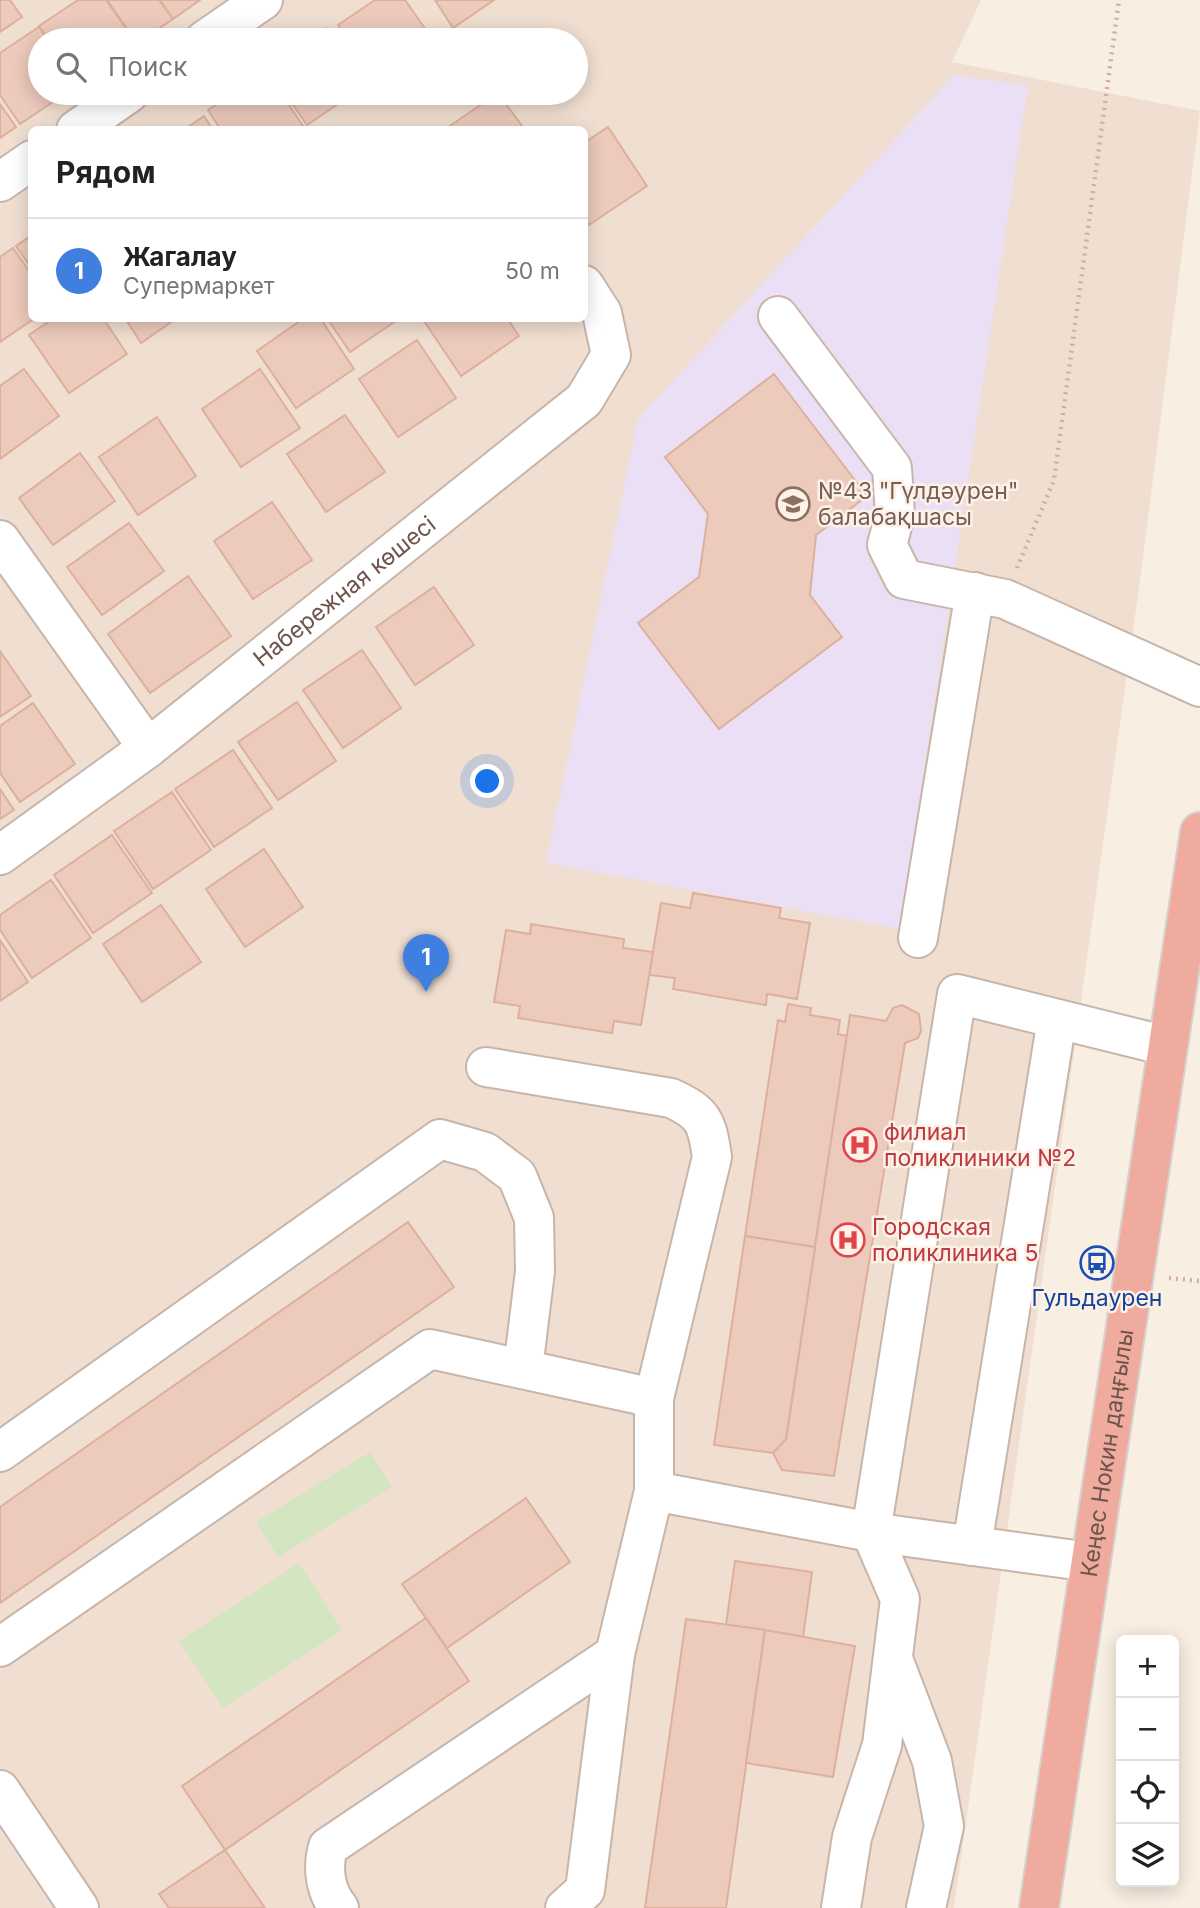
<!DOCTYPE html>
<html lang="ru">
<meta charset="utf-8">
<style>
body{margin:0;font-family:Inter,sans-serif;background:#f2f2f2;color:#222}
.controls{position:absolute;right:21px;bottom:21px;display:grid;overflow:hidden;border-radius:10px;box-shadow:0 4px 18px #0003}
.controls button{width:63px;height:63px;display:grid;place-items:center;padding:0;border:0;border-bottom:2px solid #e0e0e0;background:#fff;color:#222;font:35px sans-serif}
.you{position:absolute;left:488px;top:782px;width:24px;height:24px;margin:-18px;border:5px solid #fff;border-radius:50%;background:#1a73e8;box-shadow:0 0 0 10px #1a73e833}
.badge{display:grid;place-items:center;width:46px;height:46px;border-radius:50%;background:#d86252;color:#fff;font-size:23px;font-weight:700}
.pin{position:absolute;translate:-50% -58px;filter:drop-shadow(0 2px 4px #0008)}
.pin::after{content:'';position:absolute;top:37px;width:24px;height:21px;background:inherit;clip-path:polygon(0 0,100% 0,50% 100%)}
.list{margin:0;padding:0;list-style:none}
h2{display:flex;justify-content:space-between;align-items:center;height:91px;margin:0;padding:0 28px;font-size:30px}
h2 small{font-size:23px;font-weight:400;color:#767676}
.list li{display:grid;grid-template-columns:46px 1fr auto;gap:21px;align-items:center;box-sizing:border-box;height:105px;padding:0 28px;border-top:2px solid #e0e0e0}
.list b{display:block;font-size:26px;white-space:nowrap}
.list p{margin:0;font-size:23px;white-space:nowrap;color:#767676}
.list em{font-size:23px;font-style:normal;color:#767676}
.icon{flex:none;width:38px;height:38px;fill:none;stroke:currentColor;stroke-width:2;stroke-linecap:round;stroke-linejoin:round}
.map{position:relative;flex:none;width:1200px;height:1908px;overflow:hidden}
.search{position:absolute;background:#fff;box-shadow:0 4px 18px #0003;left:28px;top:28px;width:560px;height:77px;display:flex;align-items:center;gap:18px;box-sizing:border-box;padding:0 24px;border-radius:38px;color:#767676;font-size:26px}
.panel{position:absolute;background:#fff;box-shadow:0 4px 18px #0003;left:28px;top:126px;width:560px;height:196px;border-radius:10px}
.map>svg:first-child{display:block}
</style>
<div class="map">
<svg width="1200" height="1908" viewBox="0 0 1200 1908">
<rect width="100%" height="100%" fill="#f9eee2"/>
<!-- residential -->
<path fill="#f0dfd1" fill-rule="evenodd" d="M 0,0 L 981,0 L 952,62 L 1200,111 L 1141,573 L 954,1908 L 0,1908 ZM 40,40 L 576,40 L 576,93 L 40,93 ZM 32,130 L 584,130 L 584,318 L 32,318 Z"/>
<!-- education -->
<polygon fill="#ebdff5" points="954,75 1028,85 900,929 546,863 638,419"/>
<!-- green -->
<g fill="#d4e5c2">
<polygon points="370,1452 392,1487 278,1557 256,1522"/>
<polygon points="299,1563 342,1630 223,1708 179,1641"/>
</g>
<!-- building -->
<g fill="#eccabc" stroke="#ddb09e" stroke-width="2">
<polygon points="0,0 10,0 22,17 0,32"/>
<polygon points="78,0 106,0 134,40 49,40 39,26"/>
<polygon points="107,0 159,0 173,19 142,40 135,40"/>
<polygon points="160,0 200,0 173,19"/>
<polygon points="375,0 405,0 433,40 348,40 338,25"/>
<polygon points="435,0 494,0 453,28"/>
<polygon points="39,27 48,40 40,40 40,93 66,93 20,124 0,95 0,53"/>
<polygon points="326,28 334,40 307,40"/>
<polygon points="234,93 281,93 305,129 221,130 208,110"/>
<polygon points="285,93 354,93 307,125"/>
<polygon points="498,93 525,130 444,130"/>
<polygon points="0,104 16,127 0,138"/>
<polygon points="204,116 213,130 184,130"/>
<polygon points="608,127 647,186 589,225 584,218 584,143"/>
<polygon points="32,235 32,269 16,246"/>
<polygon points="13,248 32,275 32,318 35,318 0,342 0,257"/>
<polygon points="54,318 103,318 127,354 69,393 29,335"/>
<polygon points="125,318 177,318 141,343"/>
<polygon points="304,318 320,318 354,369 296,408 257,351"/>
<polygon points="327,318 400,318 350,352"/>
<polygon points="422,318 507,318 519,336 461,376"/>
<polygon points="417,340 456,398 398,437 359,379"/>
<polygon points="24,369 59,416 0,459 0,386"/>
<polygon points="260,369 300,428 241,467 202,409"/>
<polygon points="774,374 867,496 816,535 810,595 842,637 719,729 638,623 699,577 708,514 665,457"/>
<polygon points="345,415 385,472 326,512 287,454"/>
<polygon points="157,417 196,476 138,515 99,457"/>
<polygon points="80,453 115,501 53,545 19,498"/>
<polygon points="272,502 312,560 253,599 214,541"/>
<polygon points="129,523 164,571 102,615 67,567"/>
<polygon points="188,576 231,636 150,693 108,634"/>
<polygon points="434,587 474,645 415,685 376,627"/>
<polygon points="362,650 401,708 343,748 303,690"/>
<polygon points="0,651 31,696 0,717"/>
<polygon points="297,702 336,761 278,800 238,742"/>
<polygon points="33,703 75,764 20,802 0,773 0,726"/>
<polygon points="233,750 272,808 214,847 175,789"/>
<polygon points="0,789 14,810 0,819"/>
<polygon points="172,792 211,850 153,889 114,831"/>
<polygon points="112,835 152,893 93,933 54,875"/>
<polygon points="264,849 303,907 245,947 206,889"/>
<polygon points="51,880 91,938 32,978 0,930 0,915"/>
<polygon points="693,893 781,908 779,918 810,923 797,999 767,994 766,1005 673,989 675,978 649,975 661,903 690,908"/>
<polygon points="161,905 201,962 142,1002 103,944"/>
<polygon points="531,924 624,939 623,948 653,952 641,1025 614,1021 612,1033 518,1018 520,1006 494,1002 506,930 530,934"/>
<polygon points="0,940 28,982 0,1001"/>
<polygon points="788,1004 811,1008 810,1015 840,1020 838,1034 847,1036 815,1247 745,1236 778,1020 785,1022"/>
<polygon points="902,1005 919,1014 921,1031 918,1038 905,1043 834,1476 782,1470 773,1453 786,1439 850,1015 886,1021 893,1008"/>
<polygon points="408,1222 454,1287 0,1603 0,1507"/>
<polygon points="745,1236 815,1247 786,1439 773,1453 714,1445"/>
<polygon points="526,1498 570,1562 447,1648 402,1584"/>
<polygon points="735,1561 812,1572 803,1637 726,1625"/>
<polygon points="426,1618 469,1681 225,1850 182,1786"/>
<polygon points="686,1619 765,1630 726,1908 645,1908"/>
<polygon points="765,1630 855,1646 833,1777 746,1763"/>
<polygon points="225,1850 265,1908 169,1908 159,1894"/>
</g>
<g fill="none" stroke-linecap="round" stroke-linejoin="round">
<defs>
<g id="minor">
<polyline points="205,40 263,0"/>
<polyline points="76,130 129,93"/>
<polyline points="0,182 32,160"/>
<polyline points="778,316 892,468 895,515 887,545 904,579 1005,599 1200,687"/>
<polyline points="0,540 148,748"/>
<path id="s1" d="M 0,855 L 148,748 L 584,400 L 611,355 L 602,313 L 584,285"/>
<polyline points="918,938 975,592"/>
<path d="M 486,1067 L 671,1098 C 704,1113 707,1122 712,1157 L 654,1398"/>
<polyline points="0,1452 440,1139 485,1152 517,1176 534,1218 535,1271 523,1369"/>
<polyline points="972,1546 1057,1019"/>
<polyline points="0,1647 430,1349 654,1398 654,1491 871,1532 957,994 1167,1046"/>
<polyline points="895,1664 932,1761 944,1826 926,1908"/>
<polyline points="0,1790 79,1908"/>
<path d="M 339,1908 C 325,1891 322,1868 328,1847 L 615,1654"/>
<polyline points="565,1908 585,1890 615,1654 654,1491"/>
<polyline points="841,1908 852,1837 882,1745 900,1599 871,1532 1090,1562"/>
</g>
<g id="highway">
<path id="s2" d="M 1039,1908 L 1200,832"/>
</g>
</defs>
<!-- minor casing -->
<use href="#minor" stroke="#c8b5aa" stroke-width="42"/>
<!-- highway casing -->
<use href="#highway" stroke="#d6cfcd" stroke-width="42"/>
<!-- path -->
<g stroke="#d0aea0" stroke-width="4.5" stroke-dasharray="2 5" stroke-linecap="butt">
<polyline points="1017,568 1054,480 1119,0"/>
<polyline points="1169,1278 1200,1281"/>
</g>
<!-- minor -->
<use href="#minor" stroke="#fff" stroke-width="38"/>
<!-- highway -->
<use href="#highway" stroke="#eeab9e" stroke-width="38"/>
</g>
<!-- icons -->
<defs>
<symbol id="school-ring" viewBox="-11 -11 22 22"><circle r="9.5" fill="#fdf2e7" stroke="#8d6e63" stroke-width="1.5"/><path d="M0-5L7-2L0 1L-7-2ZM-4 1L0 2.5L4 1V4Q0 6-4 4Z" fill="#8d6e63"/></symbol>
<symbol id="hospital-ring" viewBox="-11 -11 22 22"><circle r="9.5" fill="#fdf2e7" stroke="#e0444e" stroke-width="1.5"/><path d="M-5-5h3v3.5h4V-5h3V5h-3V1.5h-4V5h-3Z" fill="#e0444e"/></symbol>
<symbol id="bus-ring" viewBox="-11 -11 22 22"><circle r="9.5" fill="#fdf2e7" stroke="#1a4fb4" stroke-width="1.5"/><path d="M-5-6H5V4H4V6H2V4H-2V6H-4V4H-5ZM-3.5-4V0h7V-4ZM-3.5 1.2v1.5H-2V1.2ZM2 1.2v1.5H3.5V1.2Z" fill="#1a4fb4"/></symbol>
</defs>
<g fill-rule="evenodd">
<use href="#school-ring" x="774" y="485" width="38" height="38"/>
<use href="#hospital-ring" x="841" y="1126" width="38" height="38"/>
<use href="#hospital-ring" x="829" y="1221" width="38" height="38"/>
<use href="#bus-ring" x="1078" y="1244" width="38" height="38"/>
</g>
<g text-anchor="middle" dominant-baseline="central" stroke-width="5" stroke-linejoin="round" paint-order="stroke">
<!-- education labels -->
<g font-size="23" fill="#785e54" stroke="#fdf2e7" text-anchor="start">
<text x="818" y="491">№43 "Гүлдәурен"<tspan x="818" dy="26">балабақшасы</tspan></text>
</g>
<!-- street labels -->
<g font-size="23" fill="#6e544b" stroke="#fdf2e7">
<text stroke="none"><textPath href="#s1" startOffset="434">Набережная көшесі</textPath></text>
<text stroke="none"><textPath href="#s2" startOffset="460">Кеңес Нокин даңғылы</textPath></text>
</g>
<!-- health labels -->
<g font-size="23" fill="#be3a42" stroke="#fdf2e7" text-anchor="start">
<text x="884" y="1132">филиал<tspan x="884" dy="26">поликлиники №2</tspan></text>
<text x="872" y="1227">Городская<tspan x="872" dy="26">поликлиника 5</tspan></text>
</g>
<!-- transit labels -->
<g font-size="23" fill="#164399" stroke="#fdf2e7">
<text x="1097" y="1298">Гульдаурен</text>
</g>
</g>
</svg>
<div class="controls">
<button>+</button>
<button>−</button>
<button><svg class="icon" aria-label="locate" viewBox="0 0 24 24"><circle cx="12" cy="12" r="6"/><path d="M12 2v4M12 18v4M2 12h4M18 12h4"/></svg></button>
<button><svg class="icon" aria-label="layers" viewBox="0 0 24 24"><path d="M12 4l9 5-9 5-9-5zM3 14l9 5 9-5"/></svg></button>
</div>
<div class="you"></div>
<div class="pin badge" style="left:426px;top:992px;background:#3f7fe0">1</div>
<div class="search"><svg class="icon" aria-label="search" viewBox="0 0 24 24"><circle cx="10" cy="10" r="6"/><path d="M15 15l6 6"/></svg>Поиск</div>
<section class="panel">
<h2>Рядом<small></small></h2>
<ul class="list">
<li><span class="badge" style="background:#3f7fe0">1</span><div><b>Жагалау</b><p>Супермаркет</p></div><em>50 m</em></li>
</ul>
</section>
</div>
